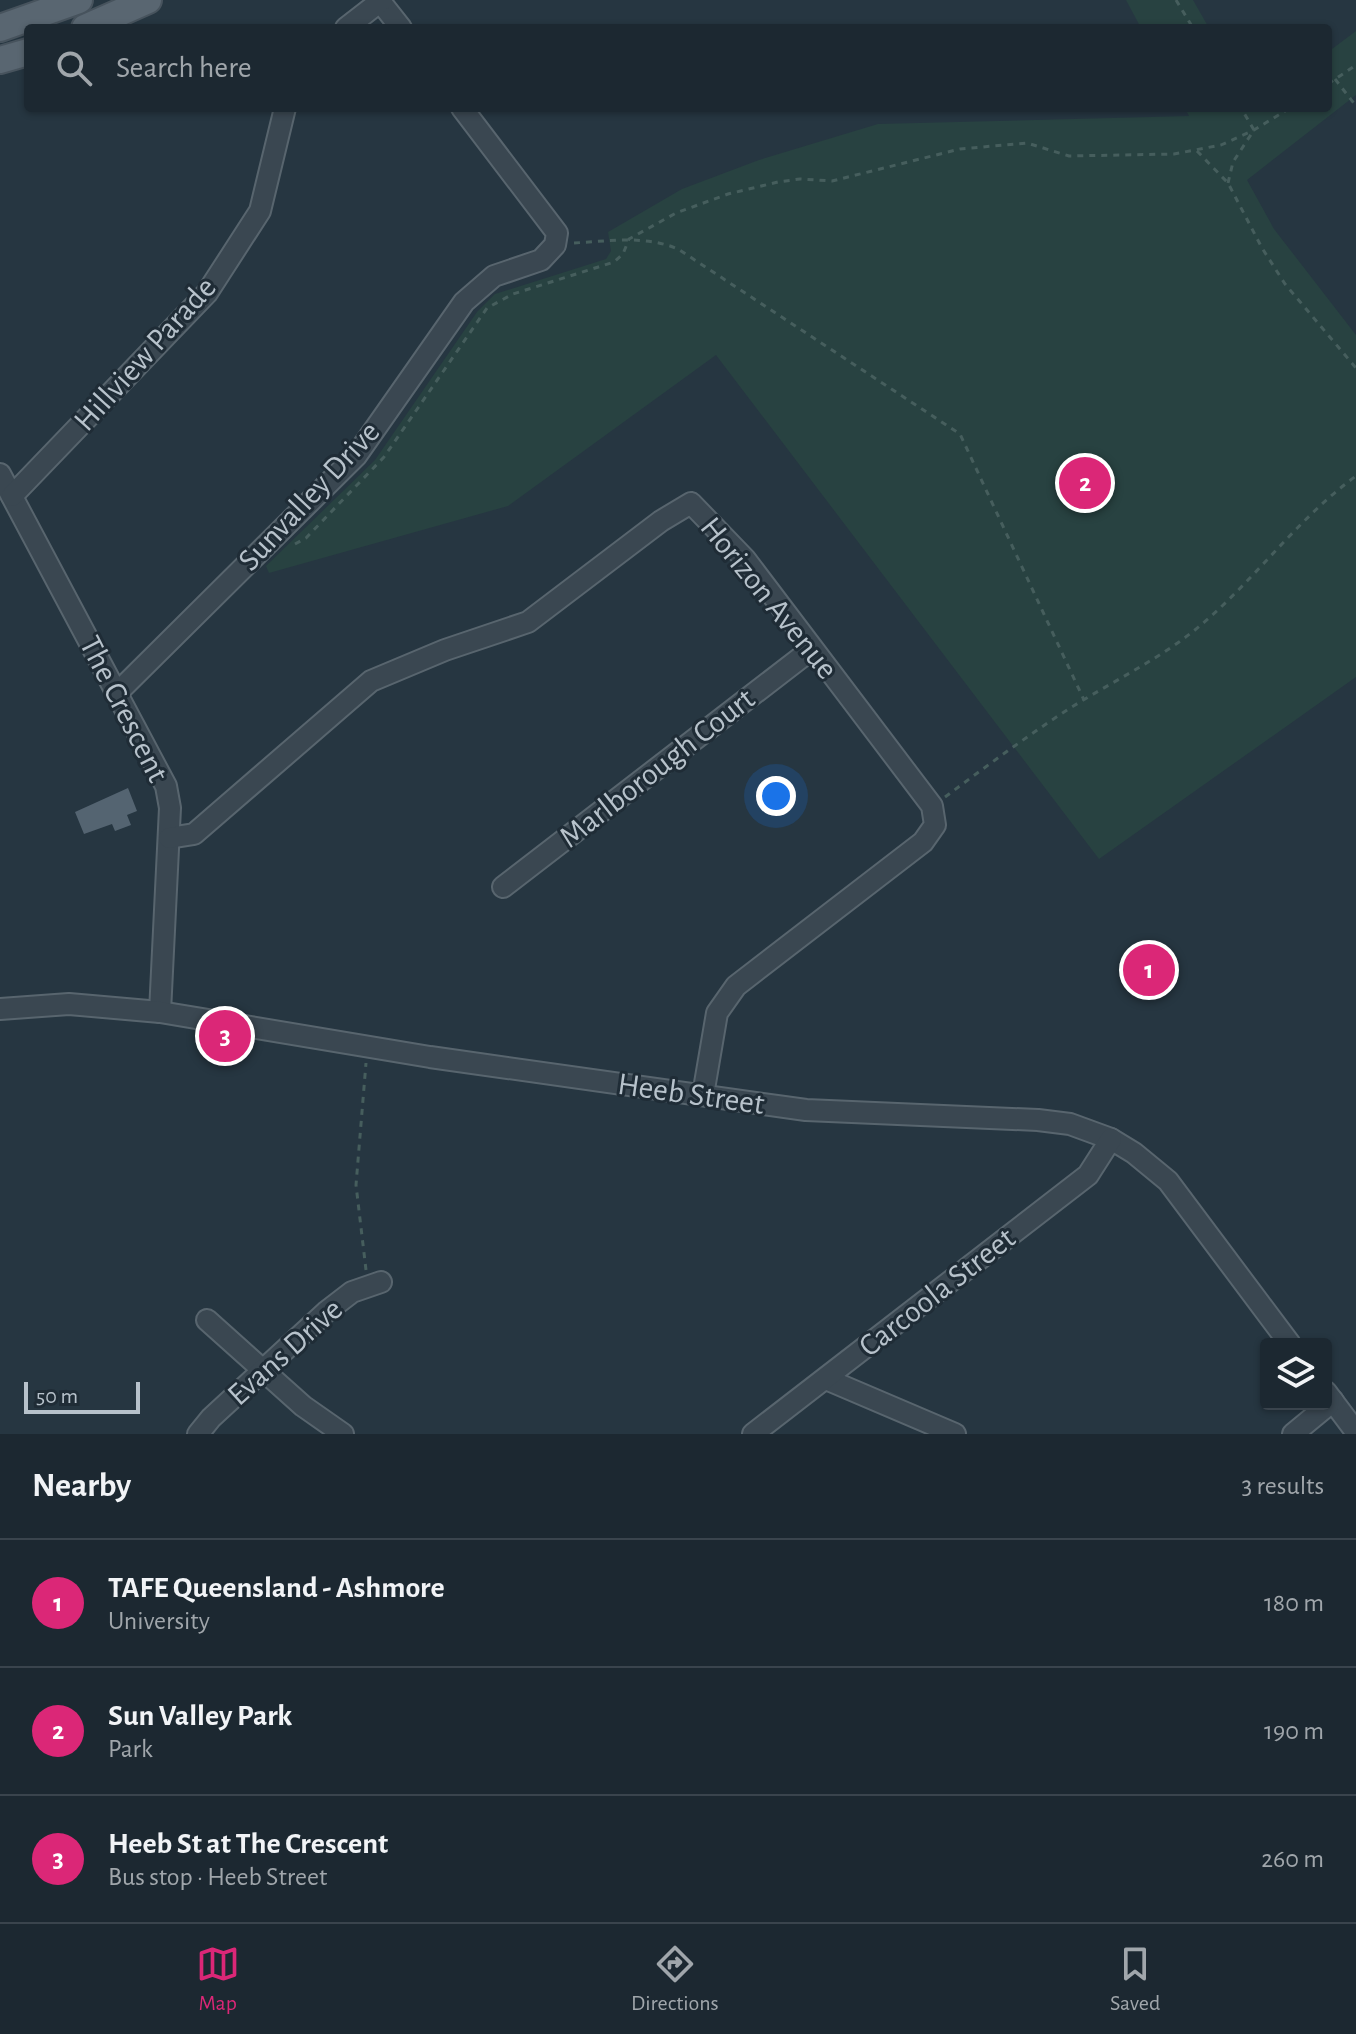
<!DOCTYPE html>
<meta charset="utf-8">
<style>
body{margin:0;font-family:"Alegreya Sans",sans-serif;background:#29343d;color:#f1f3f6}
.controls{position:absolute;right:24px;bottom:24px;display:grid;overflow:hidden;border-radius:8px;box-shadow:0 2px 6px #0004}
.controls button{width:72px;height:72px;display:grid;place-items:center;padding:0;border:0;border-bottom:2px solid #3a444d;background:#1c2831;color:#f1f3f6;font:40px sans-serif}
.scale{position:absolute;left:24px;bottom:20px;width:116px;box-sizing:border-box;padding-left:8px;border:4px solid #b7c2cb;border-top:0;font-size:22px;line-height:28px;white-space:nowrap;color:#b7c2cb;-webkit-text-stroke:6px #1f2c36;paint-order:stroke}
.you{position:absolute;left:776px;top:796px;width:28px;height:28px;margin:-20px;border:6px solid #fff;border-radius:50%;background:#1a73e8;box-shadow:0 0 0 12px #1a73e833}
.badge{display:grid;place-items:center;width:52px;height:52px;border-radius:50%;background:#db2777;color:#fff;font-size:26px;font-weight:700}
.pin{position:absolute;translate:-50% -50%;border:4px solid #fff;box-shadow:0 2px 8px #0006}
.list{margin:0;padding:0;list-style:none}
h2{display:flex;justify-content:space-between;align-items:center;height:104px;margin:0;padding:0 32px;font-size:34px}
h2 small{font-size:26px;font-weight:400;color:#a0a6ab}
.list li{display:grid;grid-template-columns:52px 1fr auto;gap:24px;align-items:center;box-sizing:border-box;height:128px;padding:0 32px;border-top:2px solid #3a444d}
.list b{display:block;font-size:30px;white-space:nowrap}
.list p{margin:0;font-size:26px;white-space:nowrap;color:#a0a6ab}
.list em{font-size:26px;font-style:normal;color:#a0a6ab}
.icon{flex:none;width:44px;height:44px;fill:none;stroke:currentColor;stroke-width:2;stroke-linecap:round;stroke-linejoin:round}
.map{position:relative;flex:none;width:1356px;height:1434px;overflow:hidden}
.search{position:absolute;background:#1c2831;box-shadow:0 2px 6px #0004;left:24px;right:24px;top:24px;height:88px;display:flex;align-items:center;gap:20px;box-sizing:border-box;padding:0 28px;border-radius:8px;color:#a0a6ab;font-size:30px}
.sheet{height:488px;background:#1c2831}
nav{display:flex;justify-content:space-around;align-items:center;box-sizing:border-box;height:112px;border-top:2px solid #3a444d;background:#1c2831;font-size:22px;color:#a0a6ab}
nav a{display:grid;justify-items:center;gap:4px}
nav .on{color:#db2777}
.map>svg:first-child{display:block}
</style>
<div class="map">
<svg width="1356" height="1434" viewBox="0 0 1356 1434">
<rect width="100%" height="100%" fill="#263641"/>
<!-- green -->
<g fill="#284241">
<polygon points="1126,0 1193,0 1209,28 1141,28"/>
<polygon points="1356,31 1356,95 1247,180 1274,229 1356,335 1356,677 1099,859 716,355 508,506 269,573 266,566 375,460 477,312 495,294 606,259 611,251 608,232 682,189 759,160 878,124 1189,116 1185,108 1328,108 1328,52"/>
</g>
<!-- building -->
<polygon fill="#546471" points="128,788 137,811 127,815 131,825 115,831 112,824 84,834 75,812"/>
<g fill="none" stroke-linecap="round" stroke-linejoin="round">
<defs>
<g id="minor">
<polyline points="379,0 401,28"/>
<polyline points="346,28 382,0"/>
<polyline points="0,474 166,786 170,808 160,1012"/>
<polyline points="12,496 207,293 260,211 285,108"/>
<polyline points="118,692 356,456 464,302 494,276 541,260 555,245 557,233 462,108"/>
<polyline points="169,838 194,834 371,681 445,650 528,622 661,521 691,503 745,559 932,806 935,825 923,842 736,986 717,1013 703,1095"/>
<polyline points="503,887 812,649"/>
<polyline points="0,1009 69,1004 160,1012 430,1057 806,1110 1038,1120 1070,1124 1111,1139 1134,1153 1168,1181 1290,1344"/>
<polyline points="207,1320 303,1406 343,1434"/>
<polyline points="826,1379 955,1434"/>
<polyline points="1326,1392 1356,1432"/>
<polyline points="198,1434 211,1418 326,1312 352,1292 381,1282"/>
<polyline points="753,1434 1088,1175 1111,1139"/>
<polyline points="1293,1434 1333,1401"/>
</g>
<g id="major">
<polyline points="0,28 79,0"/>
<polyline points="85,28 148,0"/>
<polyline points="0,60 28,52"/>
</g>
</defs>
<!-- minor casing -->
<use href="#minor" stroke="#58656e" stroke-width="24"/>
<!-- major casing -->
<use href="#major" stroke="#47535d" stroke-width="30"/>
<!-- path -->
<g stroke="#465e5d" stroke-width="3" stroke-dasharray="6 6" stroke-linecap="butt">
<polyline points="1176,0 1193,28"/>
<polyline points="1335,79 1356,106"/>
<polyline points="1328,84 1356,65"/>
<polyline points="1197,151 1228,183 1262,248 1285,284 1356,368"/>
<polyline points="1228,183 1233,162 1254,130 1241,108"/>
<path d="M 574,243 C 609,241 645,235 678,249 L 960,434 L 1084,700"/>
<polyline points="295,544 306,538 384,457 487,308 513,294 614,262 623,254 629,239 676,213 728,194 778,182 800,179 832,181 960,149 1027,143 1069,156 1174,154 1221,145 1254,130 1290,108"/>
<path d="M 945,797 C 984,768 1023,739 1064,712 C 1101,688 1142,668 1179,642 C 1245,595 1290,524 1356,476"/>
<polyline points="366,1270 356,1185 366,1063"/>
</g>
<!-- minor -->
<use href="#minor" stroke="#3a4751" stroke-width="20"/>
<!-- major -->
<use href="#major" stroke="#596671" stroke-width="26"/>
</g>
<g text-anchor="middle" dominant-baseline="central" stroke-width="6" stroke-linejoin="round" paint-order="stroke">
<!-- street labels -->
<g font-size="32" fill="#b7c2cb" stroke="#1f2c36">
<text transform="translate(145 354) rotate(-48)">Hillview Parade</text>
<text transform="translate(309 496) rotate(-47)">Sunvalley Drive</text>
<text transform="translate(769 598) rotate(51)">Horizon Avenue</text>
<text transform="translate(124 709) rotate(63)">The Crescent</text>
<text transform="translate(657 768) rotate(-38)">Marlborough Court</text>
<text transform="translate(691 1094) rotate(8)">Heeb Street</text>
<text transform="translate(937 1292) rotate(-38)">Carcoola Street</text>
<text transform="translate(285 1352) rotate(-42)">Evans Drive</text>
</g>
</g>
</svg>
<div class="controls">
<button><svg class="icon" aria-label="layers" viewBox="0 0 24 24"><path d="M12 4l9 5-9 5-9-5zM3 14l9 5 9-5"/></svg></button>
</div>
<div class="scale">50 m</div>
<div class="you"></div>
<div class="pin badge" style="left:1149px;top:970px">1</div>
<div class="pin badge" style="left:1085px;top:483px">2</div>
<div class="pin badge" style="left:225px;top:1036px">3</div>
<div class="search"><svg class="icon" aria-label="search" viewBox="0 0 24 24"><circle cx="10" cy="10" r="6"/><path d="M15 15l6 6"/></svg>Search here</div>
</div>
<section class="sheet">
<h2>Nearby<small>3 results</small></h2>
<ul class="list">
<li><span class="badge">1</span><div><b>TAFE Queensland - Ashmore</b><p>University</p></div><em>180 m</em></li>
<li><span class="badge">2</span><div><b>Sun Valley Park</b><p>Park</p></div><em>190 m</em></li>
<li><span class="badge">3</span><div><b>Heeb St at The Crescent</b><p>Bus stop · Heeb Street</p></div><em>260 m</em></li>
</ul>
</section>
<nav>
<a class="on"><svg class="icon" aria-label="map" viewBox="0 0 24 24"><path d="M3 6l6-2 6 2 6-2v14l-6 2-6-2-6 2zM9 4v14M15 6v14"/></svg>Map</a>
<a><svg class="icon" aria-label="directions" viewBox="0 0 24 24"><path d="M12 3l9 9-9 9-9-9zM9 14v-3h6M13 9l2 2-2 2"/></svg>Directions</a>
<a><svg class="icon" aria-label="saved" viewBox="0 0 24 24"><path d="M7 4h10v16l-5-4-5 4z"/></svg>Saved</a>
</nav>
